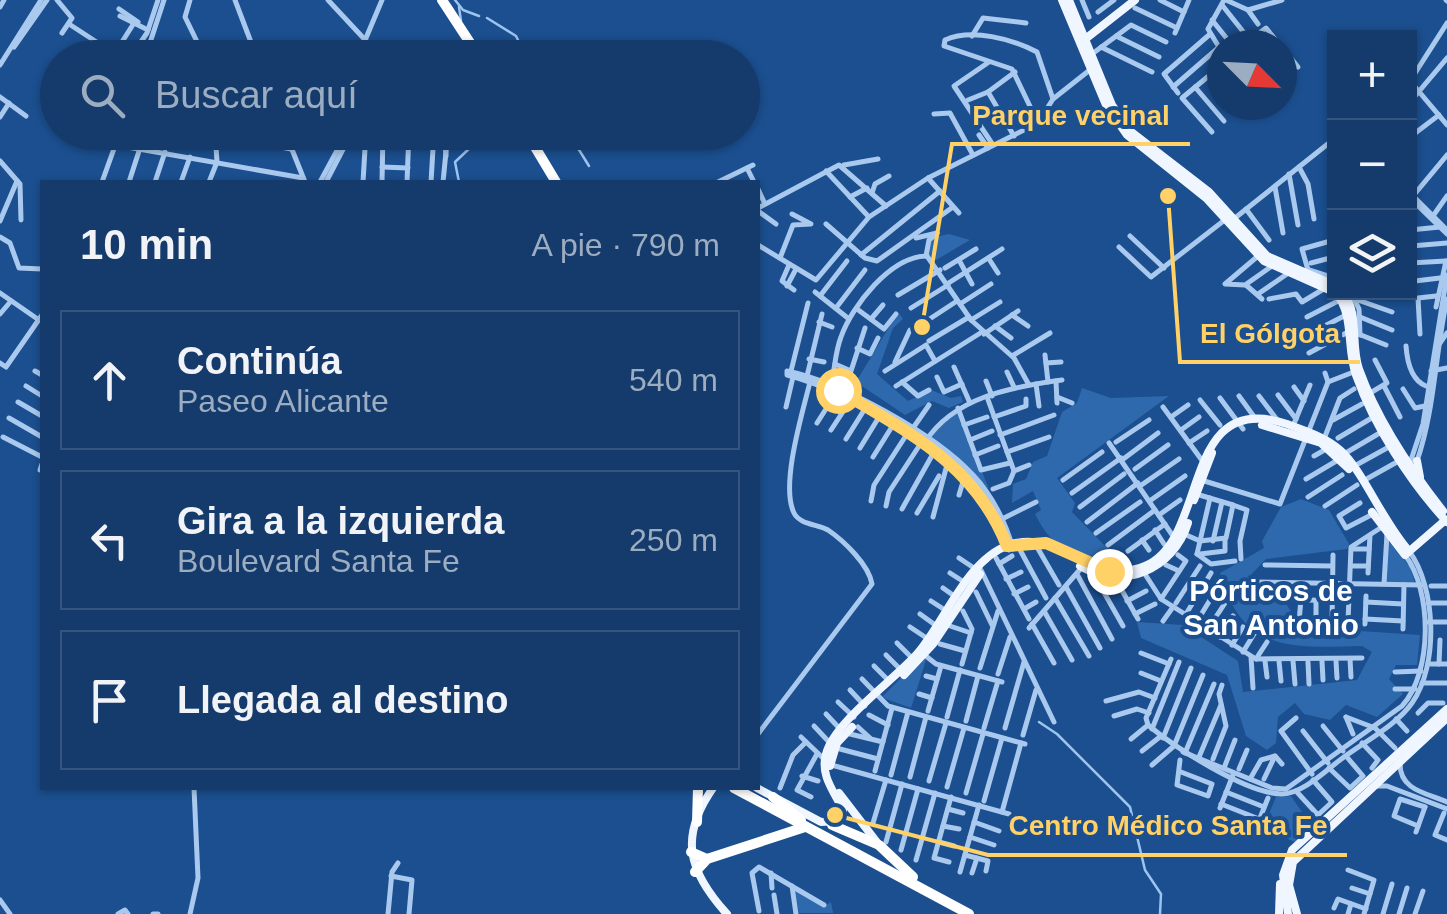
<!DOCTYPE html>
<html lang="es">
<meta charset="utf-8">
<style>
body{margin:0;font-family:Arial,sans-serif;background:#1d4271;color:#f1f3f6}
.controls{position:absolute;right:30px;top:30px;display:grid;overflow:hidden;border-radius:0px;box-shadow:0 2px 8px #0004}
.controls button{width:90px;height:90px;display:grid;place-items:center;padding:0;border:0;border-bottom:2px solid #33557e;background:#143b6b;color:#f1f3f6;font:50px sans-serif}
.compass{position:absolute;left:1207px;top:30px;width:90px;height:90px;border-radius:50%;background:#143b6b;box-shadow:0 2px 8px #0004;rotate:114deg}
.stop{position:absolute;width:30px;height:30px;margin:-22px;border:8px solid #ffd166;border-radius:50%;background:#fff}
.stop.end{background:#ffd166;border-color:#fff;box-shadow:0 2px 10px #0008}
.list{margin:0;padding:0;list-style:none}
h2{display:flex;justify-content:space-between;align-items:center;height:130px;margin:0;padding:0 40px;font-size:42px}
h2 small{font-size:32px;font-weight:400;color:#9dadc1}
.list li{display:grid;grid-template-columns:65px 1fr auto;gap:30px;align-items:center;box-sizing:border-box;height:140px;margin:0 20px 20px;padding:0 20px;border:2px solid #33557e;border-radius:0px}
.list b{display:block;font-size:38px;white-space:nowrap}
.list p{margin:0;font-size:32px;white-space:nowrap;color:#9dadc1}
.list em{font-size:32px;font-style:normal;color:#9dadc1}
.icon{flex:none;width:55px;height:55px;fill:none;stroke:currentColor;stroke-width:2;stroke-linecap:round;stroke-linejoin:round}
.map{position:relative;flex:none;width:1447px;height:914px;overflow:hidden}
.search{position:absolute;background:#143b6b;box-shadow:0 2px 8px #0004;left:40px;top:40px;width:720px;height:110px;display:flex;align-items:center;gap:25px;box-sizing:border-box;padding:0 35px;border-radius:55px;color:#9dadc1;font-size:38px}
.panel{position:absolute;background:#143b6b;box-shadow:0 2px 8px #0004;left:40px;top:180px;width:720px;height:610px;border-radius:0px}
.map>svg:first-child{display:block}
</style>
<div class="map">
<svg width="1447" height="914" viewBox="0 0 1447 914">
<rect width="100%" height="100%" fill="#1b4f8f"/>
<!-- green -->
<g fill="#2e69ad">
<polygon points="949,234 970,240 936,260 925,252 929,238"/>
<polygon points="898,312 903,319 893,328 877,374 908,401 931,390 951,398 961,396 963,402 949,408 932,401 905,415 856,382"/>
<path d="M 1082,388 L 1111,398 L 1169,396 L 1057,478 L 1075,503 L 1072,512 L 1108,549 L 1104,555 L 1126,567 L 1121,570 C 1080,559 1054,553 1035,514 L 1041,510 L 1033,491 L 1012,503 L 1013,484 L 1026,479 L 1033,462 L 1047,456 L 1062,412 L 1077,403 Z"/>
<polygon points="957,411 989,489 930,438 939,424"/>
<path d="M 1301,499 L 1329,510 L 1349,544 L 1347,549 L 1266,559 L 1246,580 L 1256,596 L 1283,599 L 1301,627 L 1420,635 L 1417,665 L 1396,665 L 1389,679 L 1403,694 L 1377,717 L 1346,705 L 1330,720 L 1304,714 L 1295,703 L 1278,717 L 1276,743 L 1267,750 L 1246,736 L 1227,675 L 1141,638 L 1137,622 L 1183,625 L 1238,661 L 1243,692 L 1357,680 L 1372,652 L 1362,646 C 1294,648 1241,653 1220,573 L 1264,548 L 1262,541 L 1281,507 Z"/>
<polygon points="1387,539 1410,567 1415,583 1386,582"/>
<polygon points="922,657 926,660 911,708 886,699 883,696"/>
<polygon points="1291,796 1313,828 1297,843 1263,828 1276,797"/>
<polygon points="795,889 825,906 831,902 833,913 799,913"/>
</g>
<g fill="none" stroke-linecap="round" stroke-linejoin="round">
<!-- stream -->
<g stroke="#9cc4f0" stroke-width="2.5">
<polyline points="455,0 463,10 479,16"/>
<polyline points="459,7 461,21"/>
<polyline points="487,18 516,36 527,58"/>
<polyline points="568,132 589,166"/>
<polyline points="459,182 455,162 472,146 474,132"/>
<polyline points="1039,722 1057,734 1130,807 1145,870 1161,894 1160,914"/>
</g>
<!-- minor -->
<g stroke="#a9c9ee" stroke-width="5">
<polyline points="57,0 72,18 62,33"/>
<polyline points="190,0 185,17 205,58"/>
<polyline points="235,0 257,58"/>
<polyline points="328,0 382,58"/>
<polyline points="1082,0 1089,17"/>
<polyline points="1160,0 1184,12"/>
<polyline points="1226,0 1248,10 1282,0"/>
<polyline points="1446,0 1447,1"/>
<polyline points="1222,5 1245,34"/>
<polyline points="0,7 4,0"/>
<polyline points="1135,8 1177,28"/>
<polyline points="119,9 138,22"/>
<polyline points="1248,10 1258,24"/>
<polyline points="1098,12 1114,0"/>
<polyline points="120,16 148,30"/>
<polyline points="1212,20 1232,45"/>
<polyline points="69,24 121,58"/>
<polyline points="1175,33 1189,0"/>
<polyline points="972,36 983,18 1026,23"/>
<polyline points="1116,36 1159,57"/>
<polyline points="366,38 382,0"/>
<polyline points="370,43 371,58"/>
<polyline points="1243,45 1266,28 1280,45"/>
<polyline points="375,46 387,58"/>
<polyline points="14,47 47,0"/>
<polyline points="148,47 204,57"/>
<polyline points="1101,47 1152,72"/>
<polyline points="1282,47 1298,67"/>
<polyline points="1222,52 1208,29 1224,0"/>
<polyline points="115,53 134,23"/>
<polyline points="1092,54 1131,25 1166,42"/>
<polyline points="70,56 78,49 94,58"/>
<polyline points="130,58 147,33 158,0"/>
<polyline points="145,58 164,0"/>
<polyline points="989,62 954,86 993,145"/>
<polyline points="0,65 41,0"/>
<polyline points="1282,74 1283,75"/>
<polyline points="1209,76 1222,91"/>
<polyline points="1410,81 1447,23"/>
<polyline points="1410,81 1447,125"/>
<polyline points="1173,87 1218,48"/>
<polyline points="1195,87 1224,121"/>
<polyline points="988,92 1014,136"/>
<polyline points="1178,93 1164,74 1209,35"/>
<polyline points="0,97 26,116"/>
<polyline points="968,100 988,92 1015,72"/>
<polyline points="1410,102 1447,58"/>
<polyline points="1233,105 1237,109"/>
<polyline points="934,114 950,113 973,155"/>
<polyline points="0,117 9,103"/>
<path d="M 1038,123 L 1012,69 L 944,46 L 945,40 C 972,28 1012,39 1037,52 L 1053,99"/>
<polyline points="192,132 216,137"/>
<polyline points="285,132 305,182"/>
<polyline points="444,132 446,156"/>
<polyline points="1212,132 1182,98 1222,65"/>
<polyline points="979,135 988,148"/>
<polyline points="1410,137 1439,115"/>
<polyline points="236,138 291,149"/>
<polyline points="116,145 303,178"/>
<polyline points="0,161 20,184 21,220"/>
<polyline points="844,165 878,159"/>
<polyline points="382,167 408,168"/>
<polyline points="1299,167 1308,184 1314,219"/>
<polyline points="747,168 754,182"/>
<polyline points="826,171 868,216"/>
<polyline points="1289,174 1298,225"/>
<polyline points="928,178 959,213"/>
<polyline points="102,182 120,132"/>
<polyline points="129,182 140,148"/>
<polyline points="155,182 165,152"/>
<polyline points="181,182 190,157"/>
<polyline points="209,182 217,162 215,132"/>
<polyline points="320,182 347,132"/>
<polyline points="326,182 352,132"/>
<polyline points="363,182 366,132"/>
<polyline points="382,182 383,132"/>
<polyline points="407,182 409,132"/>
<polyline points="431,182 434,132"/>
<polyline points="443,182 448,132"/>
<polyline points="718,182 753,165"/>
<polyline points="1275,187 1283,233"/>
<polyline points="758,189 764,202"/>
<polyline points="872,193 875,184 889,176"/>
<polyline points="1410,193 1447,230"/>
<polyline points="1413,196 1447,155"/>
<polyline points="850,197 867,188"/>
<polyline points="1410,198 1447,234"/>
<polyline points="758,208 839,165 886,206"/>
<polyline points="1246,209 1269,240"/>
<polyline points="758,211 776,224"/>
<polyline points="1433,216 1447,196"/>
<polyline points="1235,218 1334,139"/>
<polyline points="0,221 17,181"/>
<polyline points="826,224 865,258 877,261 953,207"/>
<polyline points="1410,230 1440,227"/>
<polyline points="1130,236 1164,268"/>
<polyline points="0,237 10,243 19,268 42,269"/>
<polyline points="916,238 937,233"/>
<polyline points="758,245 816,280 869,217 928,178 1038,123 1053,99 1091,69"/>
<polyline points="1411,246 1447,243"/>
<polyline points="1119,247 1151,277 1226,219"/>
<polyline points="861,255 940,191"/>
<polyline points="926,256 929,240 937,233"/>
<polyline points="927,256 971,320 1014,358 1029,385"/>
<polyline points="1258,256 1225,284 1245,285 1272,266"/>
<polyline points="780,258 793,225 811,224 792,214"/>
<polyline points="989,259 998,273"/>
<polyline points="959,260 972,284"/>
<polyline points="1311,263 1334,257"/>
<polyline points="1410,263 1446,261"/>
<polyline points="789,265 782,281 794,290"/>
<polyline points="945,268 976,249"/>
<polyline points="1308,270 1302,249 1334,240"/>
<polyline points="1309,270 1334,278"/>
<polyline points="1415,281 1440,278"/>
<polyline points="947,284 1002,249"/>
<polyline points="1246,285 1262,299"/>
<polyline points="787,286 796,269"/>
<polyline points="815,292 849,319"/>
<polyline points="1351,292 1359,309 1360,335"/>
<polyline points="0,293 39,320"/>
<polyline points="1258,294 1287,274"/>
<polyline points="898,295 940,270"/>
<polyline points="820,296 847,261"/>
<polyline points="1269,299 1296,294 1302,302 1327,287"/>
<polyline points="1355,299 1392,312"/>
<polyline points="960,304 991,284"/>
<polyline points="1436,307 1446,261"/>
<polyline points="836,308 865,270"/>
<polyline points="911,308 948,285"/>
<polyline points="857,309 884,329 896,314"/>
<polyline points="0,314 11,301"/>
<polyline points="1012,315 1028,326"/>
<polyline points="1307,317 1340,300"/>
<polyline points="1360,317 1392,330"/>
<polyline points="871,319 883,305"/>
<polyline points="971,320 1000,302"/>
<polyline points="819,322 832,327"/>
<polyline points="922,324 957,301"/>
<polyline points="995,326 1011,338"/>
<polyline points="1311,333 1348,314"/>
<polyline points="984,334 1018,311"/>
<polyline points="1420,334 1418,298 1436,296"/>
<polyline points="1361,335 1386,345"/>
<polyline points="929,341 969,317"/>
<polyline points="1440,343 1447,333"/>
<path d="M 1406,346 C 1407,360 1411,380 1426,386"/>
<polyline points="857,348 870,354 878,338"/>
<polyline points="1309,353 1348,332"/>
<polyline points="1045,355 1048,382"/>
<polyline points="1012,356 1050,333"/>
<polyline points="809,359 824,362"/>
<polyline points="895,362 910,330"/>
<polyline points="0,363 6,367 42,315"/>
<polyline points="1046,363 1061,362"/>
<polyline points="835,364 851,371 865,328"/>
<polyline points="954,367 970,403"/>
<polyline points="35,371 42,375"/>
<polyline points="791,371 808,303"/>
<polyline points="885,371 926,345 935,361"/>
<polyline points="1431,371 1447,368"/>
<polyline points="1007,372 1014,387"/>
<polyline points="1325,373 1328,382"/>
<polyline points="807,376 822,314"/>
<polyline points="937,377 944,392 962,384"/>
<polyline points="986,381 992,396"/>
<polyline points="1056,381 1057,403"/>
<polyline points="902,382 918,396 929,390"/>
<polyline points="1036,384 1039,406"/>
<path d="M 831,385 C 835,369 835,352 841,337 C 852,306 890,257 926,256"/>
<polyline points="26,386 42,396"/>
<polyline points="896,386 982,332"/>
<polyline points="1384,386 1400,417"/>
<polyline points="1294,387 1304,401"/>
<polyline points="1403,389 1415,408 1425,406"/>
<polyline points="1370,393 1387,383 1375,360"/>
<polyline points="1278,395 1296,419"/>
<polyline points="1239,396 1255,418"/>
<polyline points="1259,396 1278,421"/>
<polyline points="987,397 1014,471"/>
<polyline points="1057,397 1072,403"/>
<polyline points="1220,398 1243,429"/>
<polyline points="1200,400 1220,425"/>
<polyline points="18,402 42,416"/>
<polyline points="786,407 793,377"/>
<polyline points="1163,407 1201,459"/>
<polyline points="958,408 981,470 1010,463"/>
<polyline points="994,417 1026,406 1026,399"/>
<polyline points="1171,417 1188,405"/>
<polyline points="9,418 42,437"/>
<polyline points="1333,420 1362,404"/>
<polyline points="817,423 838,390"/>
<polyline points="964,425 987,417"/>
<polyline points="1293,426 1310,385"/>
<polyline points="831,430 852,398"/>
<polyline points="1181,430 1199,417"/>
<polyline points="911,431 929,405"/>
<polyline points="1000,435 1054,415"/>
<polyline points="3,437 42,457"/>
<polyline points="1338,438 1370,419"/>
<polyline points="846,439 866,407"/>
<polyline points="1324,439 1340,398 1354,389"/>
<polyline points="970,440 992,431"/>
<path d="M 925,442 C 954,397 1011,387 1062,380"/>
<polyline points="1116,442 1149,420"/>
<polyline points="1109,443 1175,539"/>
<polyline points="1189,443 1207,431"/>
<polyline points="860,448 879,417"/>
<polyline points="1007,452 1049,437"/>
<polyline points="1344,454 1378,434"/>
<polyline points="975,455 998,446"/>
<polyline points="1314,456 1328,448"/>
<polyline points="873,457 893,425"/>
<polyline points="1122,460 1158,433"/>
<path d="M 1417,461 C 1435,409 1435,353 1447,299"/>
<polyline points="1410,463 1423,424 1447,275"/>
<polyline points="1358,464 1387,448"/>
<polyline points="1135,469 1168,445"/>
<polyline points="40,470 42,464"/>
<polyline points="1306,479 1338,460"/>
<polyline points="1063,480 1102,452"/>
<polyline points="1201,480 1280,504 1328,382 1351,373"/>
<polyline points="1363,481 1397,462"/>
<polyline points="1140,486 1179,459"/>
<polyline points="993,489 1009,483 1014,471 1029,465"/>
<polyline points="1072,493 1121,458"/>
<polyline points="959,495 965,475"/>
<polyline points="1308,497 1342,475"/>
<polyline points="1151,500 1185,476"/>
<polyline points="871,501 874,485 907,434"/>
<polyline points="1360,503 1339,516 1346,528 1373,514"/>
<polyline points="1233,505 1247,510 1240,541 1241,559"/>
<polyline points="886,506 889,492 921,443"/>
<polyline points="1325,506 1357,485"/>
<polyline points="1080,507 1124,474"/>
<polyline points="902,509 934,452"/>
<polyline points="917,513 939,476"/>
<polyline points="1159,515 1180,500"/>
<polyline points="933,517 948,461"/>
<polyline points="1000,520 1036,502"/>
<polyline points="1087,522 1138,483"/>
<polyline points="1155,530 1164,544"/>
<polyline points="1096,533 1140,502"/>
<polyline points="1184,534 1200,541 1226,538 1233,505 1196,494"/>
<polyline points="1142,540 1149,550"/>
<polyline points="1213,541 1222,502"/>
<polyline points="1108,545 1155,510"/>
<polyline points="1037,547 1059,585"/>
<polyline points="1019,548 1046,598"/>
<polyline points="1354,549 1369,549"/>
<path d="M 1009,550 C 1001,527 989,501 973,482 C 933,438 843,390 787,375 L 787,371 C 841,382 935,434 973,475 C 992,495 1006,523 1013,549"/>
<polyline points="1128,551 1165,524"/>
<polyline points="1197,554 1210,498"/>
<polyline points="1197,554 1211,564 1235,561"/>
<polyline points="1200,554 1225,551 1225,539"/>
<polyline points="959,558 974,568"/>
<polyline points="996,558 1029,619"/>
<polyline points="999,564 1012,556"/>
<polyline points="1166,565 1179,571"/>
<polyline points="1265,565 1332,566"/>
<polyline points="1353,566 1368,566"/>
<polyline points="981,570 1054,722"/>
<polyline points="1143,571 1161,599 1256,659 1362,658"/>
<polyline points="950,573 964,582"/>
<polyline points="1093,573 1123,626"/>
<polyline points="1368,573 1370,535"/>
<polyline points="1078,576 1112,639"/>
<polyline points="1115,578 1138,619"/>
<polyline points="1006,579 1021,572"/>
<polyline points="1256,582 1422,585"/>
<polyline points="1384,584 1387,534"/>
<polyline points="1431,586 1447,586"/>
<polyline points="1066,587 1100,648"/>
<polyline points="943,588 957,598"/>
<polyline points="976,592 992,625"/>
<polyline points="1014,594 1028,587"/>
<polyline points="1055,598 1089,656"/>
<polyline points="1161,599 1186,561 1178,555"/>
<polyline points="1287,599 1332,601"/>
<polyline points="931,601 945,610"/>
<polyline points="1127,601 1146,591"/>
<polyline points="1366,602 1403,604"/>
<polyline points="1176,603 1200,566"/>
<polyline points="1428,603 1447,603"/>
<polyline points="1024,609 1036,602"/>
<polyline points="1044,611 1072,660"/>
<polyline points="920,614 938,627"/>
<polyline points="1135,614 1155,604"/>
<polyline points="1186,614 1211,573"/>
<polyline points="1199,618 1221,582"/>
<polyline points="1365,619 1403,621"/>
<polyline points="1163,621 1173,607"/>
<polyline points="1299,622 1301,599"/>
<polyline points="1316,622 1316,600"/>
<polyline points="1348,622 1351,547 1385,525"/>
<polyline points="1428,622 1447,622"/>
<polyline points="1032,624 1054,663"/>
<polyline points="1332,624 1333,555"/>
<polyline points="1365,624 1366,596"/>
<polyline points="947,625 971,633"/>
<polyline points="910,627 928,639"/>
<polyline points="1029,628 1083,566"/>
<polyline points="1208,629 1227,600"/>
<polyline points="1403,629 1404,585"/>
<polyline points="1220,637 1233,616"/>
<polyline points="897,643 913,659"/>
<polyline points="940,644 965,651"/>
<polyline points="1232,645 1243,627"/>
<polyline points="1243,652 1254,634"/>
<polyline points="922,653 936,664 1002,682"/>
<polyline points="1141,653 1169,664"/>
<polyline points="886,655 901,670"/>
<polyline points="1251,657 1253,688"/>
<path d="M 1171,659 L 1146,718 L 1148,725 C 1174,747 1247,794 1282,794 C 1303,793 1324,772 1340,760 C 1362,743 1396,726 1412,703 C 1439,665 1436,587 1409,551"/>
<polyline points="1256,659 1267,642"/>
<polyline points="1350,659 1351,677"/>
<polyline points="1265,661 1267,677"/>
<polyline points="1279,661 1281,681"/>
<polyline points="1293,661 1295,684"/>
<polyline points="1322,661 1323,680"/>
<polyline points="1336,661 1337,678"/>
<polyline points="1308,662 1309,684"/>
<polyline points="962,664 972,629 963,611"/>
<polyline points="1431,664 1447,664"/>
<polyline points="1439,664 1440,640"/>
<polyline points="874,666 889,681"/>
<polyline points="980,668 998,611"/>
<polyline points="1395,672 1421,671"/>
<polyline points="1141,673 1161,681"/>
<polyline points="998,674 1010,637"/>
<polyline points="926,676 937,679"/>
<polyline points="862,679 888,706 1025,744"/>
<polyline points="1422,683 1447,683"/>
<polyline points="1395,689 1415,689"/>
<polyline points="850,690 865,706"/>
<polyline points="919,694 932,698"/>
<polyline points="1106,701 1139,692 1155,698"/>
<polyline points="838,702 854,717"/>
<polyline points="928,711 941,666"/>
<polyline points="1418,713 1428,703 1443,703"/>
<polyline points="826,714 841,730"/>
<polyline points="869,715 888,725"/>
<polyline points="1114,716 1137,709 1149,713"/>
<polyline points="947,717 960,670"/>
<polyline points="1346,717 1375,728 1395,748"/>
<polyline points="1346,717 1353,734"/>
<polyline points="1296,718 1281,731 1312,774"/>
<polyline points="1396,719 1407,731"/>
<polyline points="966,721 978,676"/>
<polyline points="814,726 829,742"/>
<polyline points="1323,726 1343,751"/>
<polyline points="858,727 870,738"/>
<polyline points="984,728 998,681"/>
<polyline points="1005,728 1024,662"/>
<polyline points="1152,729 1179,662"/>
<polyline points="1303,731 1328,763"/>
<path d="M 758,734 L 872,584 C 869,565 844,541 828,530 C 818,524 800,525 794,513 C 780,485 803,411 810,382"/>
<polyline points="850,734 883,742"/>
<polyline points="1023,735 1036,690"/>
<polyline points="801,737 825,760"/>
<polyline points="1163,738 1191,668"/>
<polyline points="1131,739 1148,725"/>
<polyline points="1362,743 1378,760 1372,768"/>
<polyline points="840,749 878,759"/>
<polyline points="1142,751 1161,736"/>
<path d="M 1183,752 L 1272,788 L 1286,789 L 1402,706 C 1433,672 1432,590 1405,555"/>
<polyline points="1185,753 1214,684"/>
<polyline points="1199,757 1221,705"/>
<polyline points="1213,759 1226,726 1219,694 1222,685"/>
<polyline points="1180,760 1177,785 1208,796 1212,784 1181,772"/>
<polyline points="828,764 1009,814"/>
<path d="M 1400,764 C 1400,790 1426,793 1447,802"/>
<polyline points="1152,765 1174,746 1203,675"/>
<polyline points="1224,768 1235,740"/>
<polyline points="1329,768 1350,788 1363,776 1346,756"/>
<polyline points="1239,769 1247,750"/>
<polyline points="875,771 892,708"/>
<polyline points="891,775 908,712"/>
<polyline points="802,776 818,781"/>
<polyline points="910,777 926,717"/>
<polyline points="1250,779 1261,760 1275,756 1282,764"/>
<polyline points="1264,779 1275,756"/>
<polyline points="929,781 946,723"/>
<polyline points="1374,786 1387,786 1447,809"/>
<polyline points="947,787 964,728"/>
<polyline points="780,788 793,755 806,742"/>
<polyline points="1296,791 1318,815 1332,802 1313,780"/>
<polyline points="1226,792 1264,807"/>
<polyline points="966,793 983,734"/>
<polyline points="811,797 797,790 817,754"/>
<polyline points="984,801 1002,738"/>
<polyline points="1221,804 1259,819"/>
<polyline points="1220,808 1233,775"/>
<polyline points="948,809 963,813"/>
<polyline points="1002,812 1021,743"/>
<polyline points="1444,813 1435,835 1447,840"/>
<polyline points="1260,818 1268,798"/>
<polyline points="974,822 999,831"/>
<polyline points="873,823 886,780"/>
<polyline points="943,826 959,829"/>
<polyline points="1418,826 1394,816 1400,799 1425,807"/>
<polyline points="1416,832 1425,807"/>
<polyline points="970,837 994,845"/>
<polyline points="886,842 902,784"/>
<polyline points="939,842 954,846"/>
<polyline points="901,850 918,789"/>
<polyline points="965,855 988,861 986,871"/>
<polyline points="916,860 935,793"/>
<polyline points="949,862 934,858 951,797"/>
<polyline points="1348,870 1374,880 1364,914"/>
<polyline points="960,872 979,805"/>
<polyline points="771,873 772,888"/>
<polyline points="972,873 977,858"/>
<polyline points="391,876 412,880 409,914"/>
<polyline points="792,886 796,914"/>
<polyline points="1352,888 1370,894"/>
<polyline points="774,895 777,914"/>
<polyline points="0,900 10,914"/>
<polyline points="1334,908 1338,899 1366,909"/>
<polyline points="759,911 752,873 759,867 824,905"/>
<polyline points="118,914 125,910 128,914"/>
<polyline points="153,914 158,914"/>
<polyline points="190,914 198,878 194,788"/>
<polyline points="388,914 392,872 398,863"/>
<polyline points="1348,914 1351,904"/>
<polyline points="1383,914 1392,884"/>
<polyline points="1399,914 1407,888"/>
<polyline points="1415,914 1423,891"/>
</g>
<!-- major -->
<g stroke="#f0f6ff" stroke-width="8">
<polyline points="1062,0 1106,105 1127,135 1207,199 1264,261 1334,292"/>
<polyline points="1069,0 1112,105 1130,131 1209,192 1267,256 1334,285"/>
<polyline points="1084,40 1135,0"/>
<path d="M 1335,292 C 1355,314 1346,348 1356,375 C 1374,426 1410,482 1447,522"/>
<path d="M 1343,292 C 1360,315 1350,343 1359,369 C 1377,419 1411,470 1443,511"/>
<polyline points="1262,425 1321,443 1349,469"/>
<polyline points="1417,461 1420,477"/>
<polyline points="1194,500 1212,453"/>
<polyline points="1372,512 1405,555 1442,523"/>
<path d="M 1080,566 C 1123,591 1173,570 1188,523"/>
<polyline points="904,675 933,644 980,574"/>
<polyline points="830,766 837,743 852,727"/>
<path d="M 713,788 C 678,838 689,872 727,914"/>
<path d="M 757,788 L 821,822 L 839,821 L 843,810 C 834,791 820,776 826,754 C 834,722 894,680 917,654 C 945,622 966,560 1009,545 C 1060,527 1093,588 1145,566 C 1210,539 1179,388 1287,424 C 1305,431 1326,437 1341,451 C 1363,471 1383,522 1409,551"/>
<polyline points="839,793 879,845"/>
<polyline points="1279,914 1280,884"/>
<polyline points="1288,914 1283,875 1292,850 1447,709"/>
<polyline points="1297,914 1289,885 1293,862 1447,718"/>
</g>
<!-- highway -->
<g stroke="#fff" stroke-width="10">
<polyline points="442,0 480,58"/>
<polyline points="526,132 556,182"/>
<polyline points="734,788 969,914"/>
<polyline points="773,797 801,820"/>
<polyline points="697,822 698,788"/>
<polyline points="832,825 879,845 913,877"/>
<polyline points="691,852 707,859"/>
<polyline points="695,872 707,859 805,827"/>
</g>
</g>
<g fill="none" stroke-linecap="round" stroke-linejoin="round">
<!-- route -->
<path stroke="#ffd166" stroke-width="12" d="M 838,390 C 909,433 975,464 1007,546 L 1046,543 L 1109,571"/>
</g>
<g text-anchor="middle" dominant-baseline="central" stroke-width="8" stroke-linejoin="round" paint-order="stroke">
<!-- quarter labels -->
<g font-size="30" font-weight="bold" fill="#fff" stroke="#1b4f8f">
<text x="1271" y="590">Pórticos de<tspan x="1271" dy="34">San Antonio</tspan></text>
</g>
</g>
<!-- callouts -->
<path fill="none" stroke="#ffd166" stroke-width="4" d="M922 327L952 144H1190M1168 196L1180 362H1360M835 815L988 855H1347"/>
<g fill="#ffd166" stroke="#1b4f8f" stroke-width="4">
<circle cx="922" cy="327" r="10"/>
<circle cx="1168" cy="196" r="10"/>
<circle cx="835" cy="815" r="10"/>
</g>
<g font-size="28" text-anchor="middle" font-weight="bold" fill="#ffd166" stroke="#1b4f8f" stroke-width="8" stroke-linejoin="round" paint-order="stroke">
<text x="1071" y="125">Parque vecinal</text>
<text x="1270" y="343">El Gólgota</text>
<text x="1168" y="835">Centro Médico Santa Fe</text>
</g>
</svg>
<div class="controls">
<button>+</button>
<button>−</button>
<button><svg class="icon" aria-label="layers" viewBox="0 0 24 24"><path d="M12 4l9 5-9 5-9-5zM3 14l9 5 9-5"/></svg></button>
</div>
<svg class="compass" viewBox="-18 -18 36 36"><path d="M0-13l5 13h-10z" fill="#e53935"/><path d="M0 13l5-13h-10z" fill="#9dadc1"/></svg>
<div class="stop" style="left:838px;top:390px"></div>
<div class="stop end" style="left:1109px;top:571px"></div>
<div class="search"><svg class="icon" aria-label="search" viewBox="0 0 24 24"><circle cx="10" cy="10" r="6"/><path d="M15 15l6 6"/></svg>Buscar aquí</div>
<section class="panel">
<h2>10 min<small>A pie · 790 m</small></h2>
<ul class="list">
<li><svg class="icon" aria-label="ahead" viewBox="0 0 24 24"><path d="M12 20V5M6 11l6-6 6 6"/></svg><div><b>Continúa</b><p>Paseo Alicante</p></div><em>540 m</em></li>
<li><svg class="icon" aria-label="left" viewBox="0 0 24 24"><path d="M17 20v-9H6M10 6l-5 5 5 5"/></svg><div><b>Gira a la izquierda</b><p>Boulevard Santa Fe</p></div><em>250 m</em></li>
<li><svg class="icon" aria-label="arrive" viewBox="0 0 24 24"><path d="M6 21V4h12l-3 4 3 4H6"/></svg><div><b>Llegada al destino</b></div></li>
</ul>
</section>
</div>
